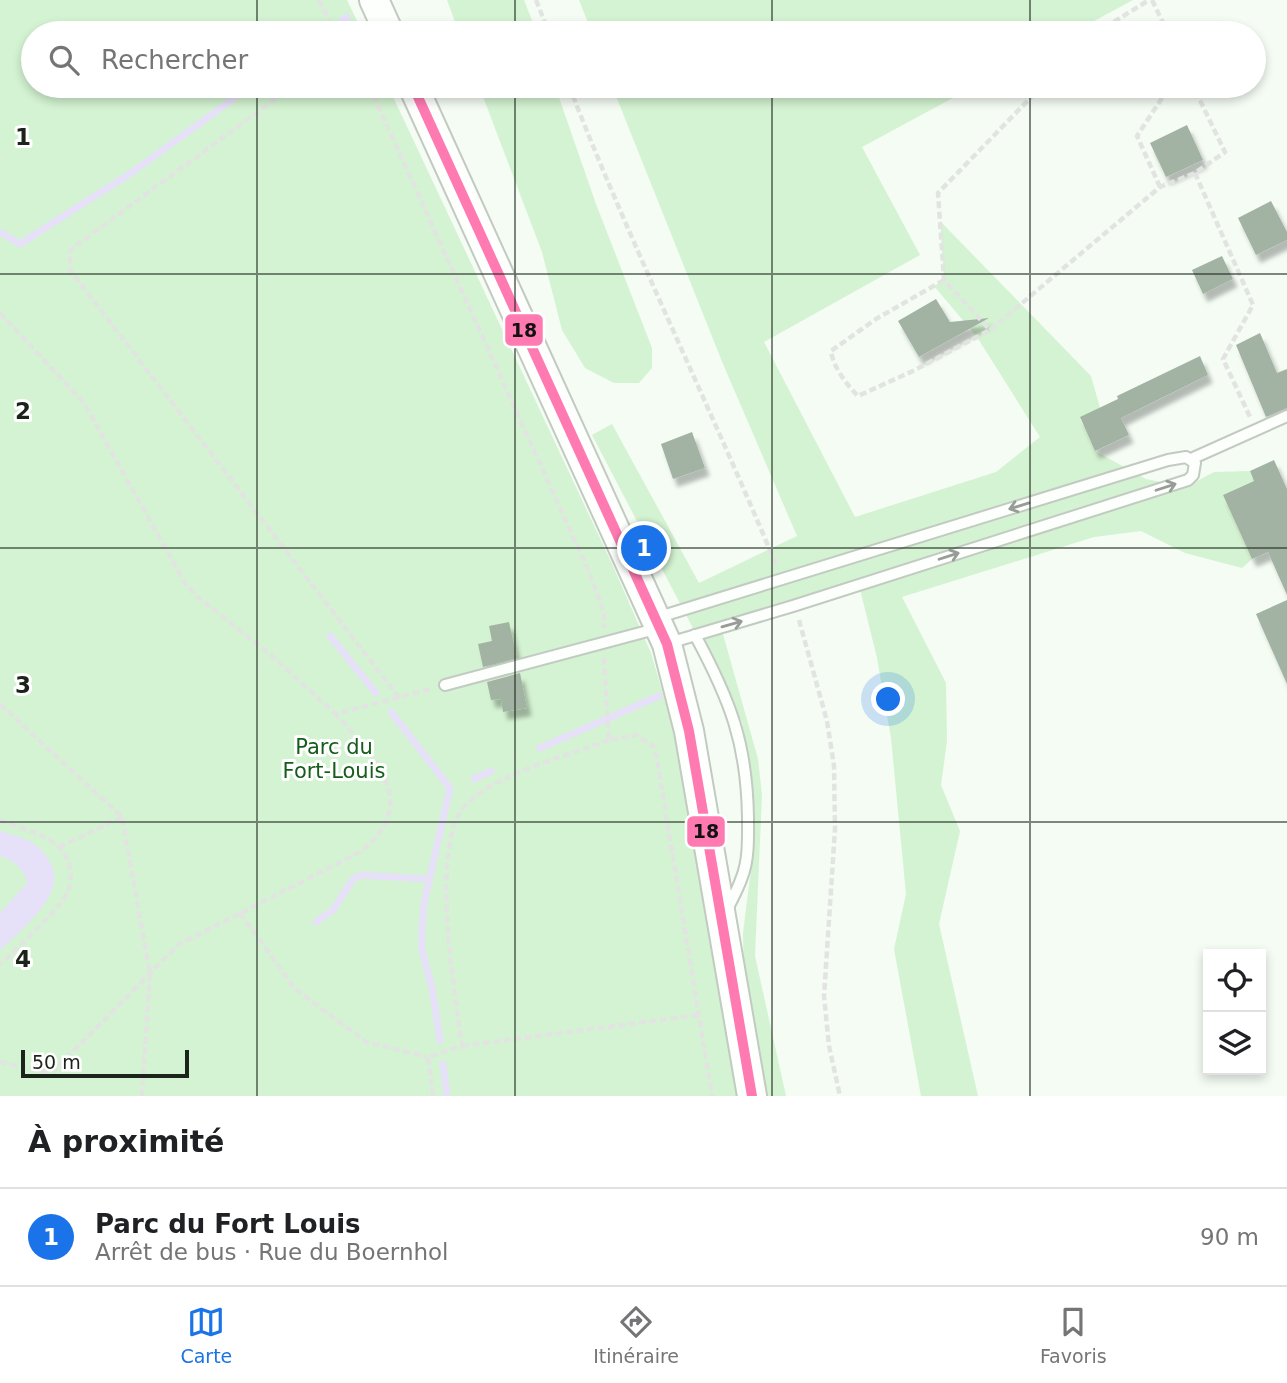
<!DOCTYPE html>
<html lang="fr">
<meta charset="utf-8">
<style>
body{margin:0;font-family:"DejaVu Sans",sans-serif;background:#f2f2f2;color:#202124}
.controls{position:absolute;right:21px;bottom:21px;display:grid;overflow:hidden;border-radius:0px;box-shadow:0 4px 10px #0003}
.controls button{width:63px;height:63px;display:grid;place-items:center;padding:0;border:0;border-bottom:2px solid #e0e0e0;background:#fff;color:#202124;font:35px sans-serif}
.scale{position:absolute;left:21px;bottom:18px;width:168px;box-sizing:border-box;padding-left:7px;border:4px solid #1b241b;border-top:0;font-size:19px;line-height:24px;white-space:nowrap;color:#1b241b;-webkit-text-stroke:5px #fff;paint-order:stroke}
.you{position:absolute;left:889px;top:700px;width:24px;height:24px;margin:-18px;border:5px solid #fff;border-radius:50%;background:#1a73e8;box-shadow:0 0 0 10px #1a73e833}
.badge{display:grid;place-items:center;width:46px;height:46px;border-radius:50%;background:#1a73e8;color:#fff;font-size:23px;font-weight:700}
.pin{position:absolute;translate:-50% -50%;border:4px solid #fff;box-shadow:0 2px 7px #0006}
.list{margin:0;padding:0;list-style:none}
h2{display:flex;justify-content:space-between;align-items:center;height:91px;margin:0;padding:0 28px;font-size:30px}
h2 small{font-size:23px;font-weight:400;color:#757577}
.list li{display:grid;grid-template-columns:46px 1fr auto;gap:21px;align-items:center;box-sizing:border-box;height:98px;padding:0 28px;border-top:2px solid #e0e0e0}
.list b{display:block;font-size:26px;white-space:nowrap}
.list p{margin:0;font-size:23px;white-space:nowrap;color:#757577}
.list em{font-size:23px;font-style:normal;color:#757577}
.icon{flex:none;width:38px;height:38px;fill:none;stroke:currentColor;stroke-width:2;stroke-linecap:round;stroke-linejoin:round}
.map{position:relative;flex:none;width:1287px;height:1096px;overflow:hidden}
.search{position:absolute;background:#fff;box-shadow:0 4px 10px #0003;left:21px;right:21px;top:21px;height:77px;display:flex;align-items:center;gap:18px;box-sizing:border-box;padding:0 24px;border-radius:38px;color:#757577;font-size:26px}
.sheet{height:189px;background:#fff}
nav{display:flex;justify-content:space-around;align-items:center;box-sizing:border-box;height:98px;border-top:2px solid #e0e0e0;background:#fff;font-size:19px;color:#757577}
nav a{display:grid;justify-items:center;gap:4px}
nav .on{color:#1a73e8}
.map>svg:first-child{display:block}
</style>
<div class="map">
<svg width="1287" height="1096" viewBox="0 0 1287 1096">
<defs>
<filter id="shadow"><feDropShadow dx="4.5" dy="8" stdDeviation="2" flood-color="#0004"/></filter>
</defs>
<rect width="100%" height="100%" fill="#f4fcf4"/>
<!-- green -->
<g fill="#d4f3d2">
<polygon points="0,0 347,0 363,33 33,33 33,86 388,86 613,566 651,653 672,724 738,1096 0,1096"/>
<polygon points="447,0 524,0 537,33 459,33"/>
<polygon points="579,0 1133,0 1072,33 592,33"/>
<polygon points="479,86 555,86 596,204 652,348 652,368 639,383 614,383 585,368 562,330 542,252"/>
<polygon points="612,86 975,86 862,147 920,255 764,342 855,517 996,472 1040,437 977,337 934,286 944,280 940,221 1091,376 1100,408 1080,418 1095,451 1146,479 1186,487 1214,472 1250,471 1254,481 1223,495 1252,559 1242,568 1185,553 1141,531 1094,537 902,597 946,683 947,741 941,785 960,831 939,924 978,1096 921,1096 894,949 906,894 891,738 877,658 859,585 721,627 758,759 762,795 755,956 786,1096 766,1096 744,990 743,933 752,861 754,808 751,770 742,722 592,435 612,424 699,583 797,536 723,364"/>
</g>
<!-- water -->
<path fill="#e6e1f8" d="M 0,831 C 10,834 22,837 31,842 C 39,847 46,854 50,862 C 69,894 20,930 0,951 L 0,913 L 27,883 C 26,869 12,860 0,856 Z"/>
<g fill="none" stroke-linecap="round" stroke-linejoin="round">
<!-- stream -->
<g stroke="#e6e1f8" stroke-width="7">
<polyline points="342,20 347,17"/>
<polyline points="0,232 20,244 131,173 251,86"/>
<polyline points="330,636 376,693"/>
<polyline points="391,712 450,788 424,903 422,929 422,950 432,988 440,1041"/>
<polyline points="540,748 659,696"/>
<polyline points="474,779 491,771"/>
<polyline points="316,922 333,910 353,879 361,875 429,879"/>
<polyline points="443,1064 447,1096"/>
</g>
</g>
<!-- building -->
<g fill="#a3b3a3" filter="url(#shadow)">
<polygon points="1187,125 1203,160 1166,177 1150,143"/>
<polygon points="1271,201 1287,232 1287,240 1256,255 1238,218"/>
<polygon points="1222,256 1233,279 1203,294 1192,270"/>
<polygon points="936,299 950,322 989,318 919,357 898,321"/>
<polygon points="1260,333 1277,373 1287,369 1287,408 1266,417 1236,345"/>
<polygon points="1200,356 1208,375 1121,418 1129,435 1095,451 1080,417 1118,399 1117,396"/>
<polygon points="692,432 705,468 673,479 661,444"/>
<polygon points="1274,460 1287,489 1287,595 1268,552 1252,559 1223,495 1254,481 1250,471"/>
<polygon points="1287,600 1287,684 1256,614"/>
<polygon points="509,622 517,658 483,667 478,644 492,641 489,626"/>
<polygon points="520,673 527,708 503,712 501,699 491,700 487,682"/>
</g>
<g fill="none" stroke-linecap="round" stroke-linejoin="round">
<defs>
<g id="lane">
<polyline points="1191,459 1287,416"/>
<polyline points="656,618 1168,460 1186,457 1195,463 1193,475 1188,480 793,606 669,643"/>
<path d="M 695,635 C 730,700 747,743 748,818 C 748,837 749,859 742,877 C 738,889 732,900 726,911"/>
<polyline points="445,685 659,628"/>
</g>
<g id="secondary">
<polyline points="374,0 389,33"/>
<polyline points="413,86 667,644 689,731 752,1096"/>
</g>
</defs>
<!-- lane casing -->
<use href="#lane" stroke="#c2cac2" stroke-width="14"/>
<!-- secondary casing -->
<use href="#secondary" stroke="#c2cac2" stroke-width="32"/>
<!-- path -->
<g stroke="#e2e4e2" stroke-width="4.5" stroke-dasharray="7 3.5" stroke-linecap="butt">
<polyline points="319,0 336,33"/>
<polyline points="536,0 549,33"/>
<polyline points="1152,0 1168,33"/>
<polyline points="1096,33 1149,0"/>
<polyline points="293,86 70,250 70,270 400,699"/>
<polyline points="369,86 589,572 604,613 604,628"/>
<path d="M 569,86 C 632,248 710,406 777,567"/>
<polyline points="1042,86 938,193 944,280 990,330 1160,187 1195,173 1225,152 1193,86"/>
<polyline points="1195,173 1253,305 1223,359 1250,417"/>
<polyline points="1160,187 1137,136 1170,86"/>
<path d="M 944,280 L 876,319 L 831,351 C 833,367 847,385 858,396 L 915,370 L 990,330"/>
<polyline points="0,313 84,403 185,583 195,595 271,655 335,714 431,689"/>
<polyline points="799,620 827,721 834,766 835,829 824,996 829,1046 840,1096"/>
<polyline points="604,658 609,740 636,735 655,747 712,1096"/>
<polyline points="0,704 122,817 150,974 142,1096"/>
<path d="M 0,820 C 19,828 44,833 59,847 C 71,858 74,879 67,893 C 58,912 16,948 0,965"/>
<polyline points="59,847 122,817"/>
<polyline points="240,913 295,989 366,1042 428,1057"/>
<polyline points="462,1046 699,1015"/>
<path d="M 0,1062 L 52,1073 L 178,945 L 360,852 C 423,804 374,755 335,714"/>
<path d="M 433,1096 L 428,1057 L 462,1046 C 455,995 429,845 465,806 C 494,774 569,755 609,740"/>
</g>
<!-- lane -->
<use href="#lane" stroke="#fdfffd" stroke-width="10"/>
<!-- secondary -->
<use href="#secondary" stroke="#fdfffd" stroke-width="28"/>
<defs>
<polyline id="bus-1" points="413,86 667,644 689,731 752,1096"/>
</defs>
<!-- bus-1 casing -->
<use href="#bus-1" stroke="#fff" stroke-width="16"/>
<!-- bus-1 -->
<use href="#bus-1" stroke="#ff7ab1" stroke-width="10"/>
</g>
<!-- one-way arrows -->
<defs><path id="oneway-shaft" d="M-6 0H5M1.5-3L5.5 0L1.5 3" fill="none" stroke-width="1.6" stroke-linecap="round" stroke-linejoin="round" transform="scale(1.75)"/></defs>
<g stroke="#979c97">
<use href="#oneway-shaft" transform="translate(1166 487) rotate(-18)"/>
<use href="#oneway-shaft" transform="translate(1019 506) rotate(163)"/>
<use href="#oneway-shaft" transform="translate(949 556) rotate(-18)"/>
<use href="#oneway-shaft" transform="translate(732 624) rotate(-16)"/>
</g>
<!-- grid -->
<path fill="none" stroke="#1b241b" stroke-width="2" stroke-opacity="0.55" d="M 257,0 L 257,33M 515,0 L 515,33M 772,0 L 772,33M 1030,0 L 1030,33M 257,86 L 257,1096M 515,86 L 515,1096M 772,86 L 772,1096M 1030,86 L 1030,1096M 0,274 L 1287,274M 0,548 L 1287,548M 0,822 L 1287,822"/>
<g text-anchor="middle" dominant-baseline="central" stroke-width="6" stroke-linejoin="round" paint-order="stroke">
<!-- park labels -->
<g font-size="21" fill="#155d1a" stroke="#fff">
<text x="334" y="747">Parc du<tspan x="334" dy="24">Fort-Louis</tspan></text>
</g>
</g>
<g font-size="23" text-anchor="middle" font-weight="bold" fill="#1b241b" stroke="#fff" stroke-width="6" stroke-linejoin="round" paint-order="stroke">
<text x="23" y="145">1</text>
<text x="23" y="419">2</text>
<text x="23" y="693">3</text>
<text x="23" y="967">4</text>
</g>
<g stroke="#fff" stroke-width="2.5">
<rect x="504" y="313" width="40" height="34" rx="7" fill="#ff7ab1"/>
<rect x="686" y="815" width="40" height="33" rx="7" fill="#ff7ab1"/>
</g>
<g font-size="19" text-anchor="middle" font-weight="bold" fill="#111">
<text x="524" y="337">18</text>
<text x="706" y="838">18</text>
</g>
</svg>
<div class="controls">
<button><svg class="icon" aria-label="locate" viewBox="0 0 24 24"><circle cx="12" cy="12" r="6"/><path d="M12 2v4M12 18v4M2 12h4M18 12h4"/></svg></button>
<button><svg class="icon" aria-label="layers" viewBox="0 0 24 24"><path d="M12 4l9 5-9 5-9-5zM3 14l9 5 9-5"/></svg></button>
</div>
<div class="scale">50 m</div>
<div class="you"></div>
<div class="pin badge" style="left:644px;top:548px">1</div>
<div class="search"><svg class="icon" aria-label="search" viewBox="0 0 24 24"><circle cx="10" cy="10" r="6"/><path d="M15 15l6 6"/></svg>Rechercher</div>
</div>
<section class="sheet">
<h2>À proximité<small></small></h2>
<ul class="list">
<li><span class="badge">1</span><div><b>Parc du Fort Louis</b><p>Arrêt de bus · Rue du Boernhol</p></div><em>90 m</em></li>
</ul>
</section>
<nav>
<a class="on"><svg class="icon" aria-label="map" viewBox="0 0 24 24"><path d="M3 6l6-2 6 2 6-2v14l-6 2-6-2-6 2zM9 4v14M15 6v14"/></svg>Carte</a>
<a><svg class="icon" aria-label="directions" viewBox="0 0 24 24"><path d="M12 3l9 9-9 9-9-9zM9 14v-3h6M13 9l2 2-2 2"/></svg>Itinéraire</a>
<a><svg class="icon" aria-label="saved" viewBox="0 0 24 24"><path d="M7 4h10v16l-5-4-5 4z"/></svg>Favoris</a>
</nav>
